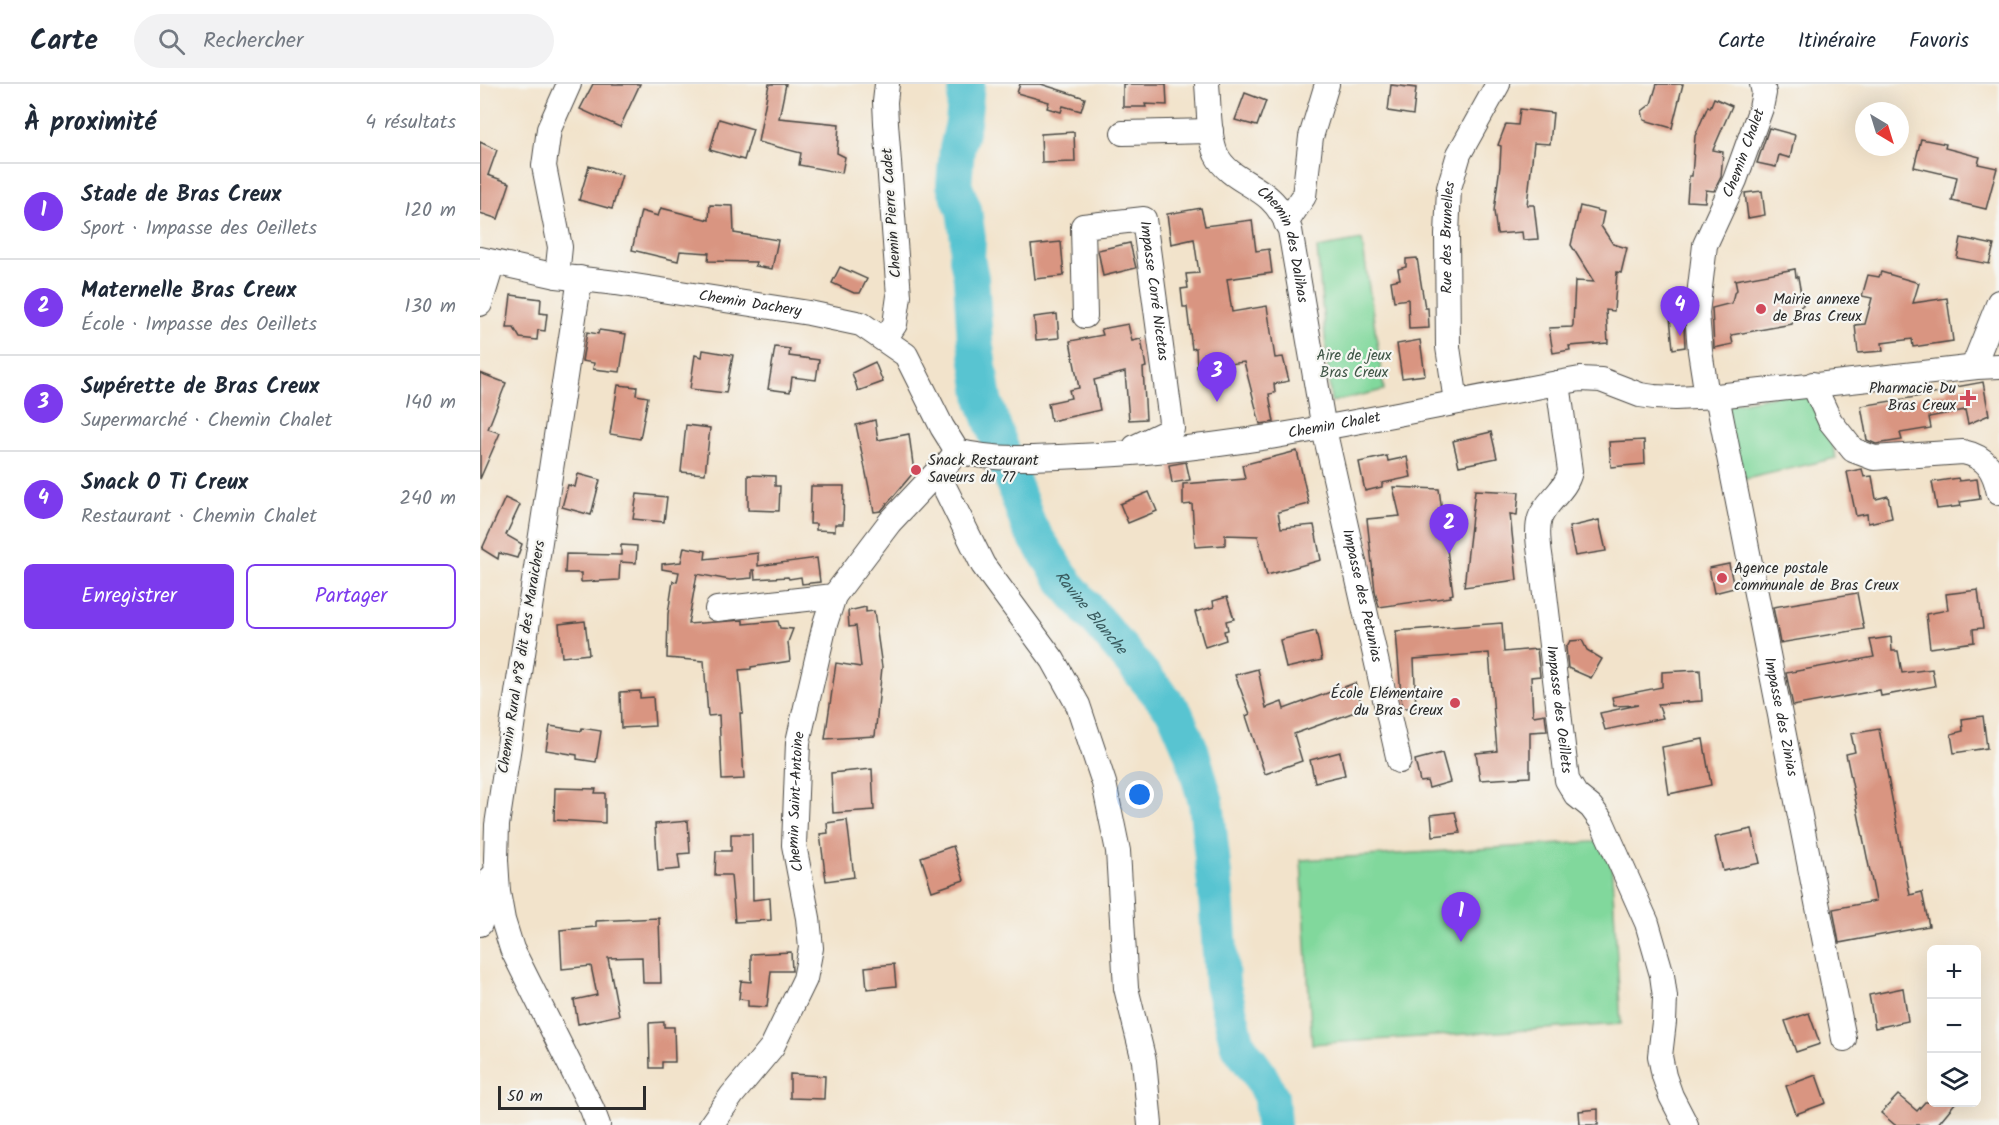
<!DOCTYPE html>
<html lang="fr">
<meta charset="utf-8">
<style>
body{margin:0;font-family:Kalam,sans-serif;background:#f2f2f3;color:#1f2937}
.controls{position:absolute;right:18px;bottom:18px;display:grid;overflow:hidden;border-radius:9px;box-shadow:0 6px 24px #0002}
.controls button{width:54px;height:54px;display:grid;place-items:center;padding:0;border:0;border-bottom:2px solid #e0e1e3;background:#fff;color:#1f2937;font:30px sans-serif}
.compass{position:absolute;left:1375px;top:18px;width:54px;height:54px;border-radius:50%;background:#fff;box-shadow:0 6px 24px #0002;rotate:142deg}
.scale{position:absolute;left:18px;bottom:15px;width:148px;box-sizing:border-box;padding-left:6px;border:3px solid #2b2b2b;border-top:0;font-size:16px;line-height:21px;white-space:nowrap;color:#2b2b2b;-webkit-text-stroke:4px #f6f6f2;paint-order:stroke}
.you{position:absolute;left:660px;top:711px;width:21px;height:21px;margin:-15px;border:4px solid #fff;border-radius:50%;background:#1a73e8;box-shadow:0 0 0 9px #1a73e833}
.badge{display:grid;place-items:center;width:39px;height:39px;border-radius:50%;background:#7c3aed;color:#fff;font-size:20px;font-weight:700}
.pin{position:absolute;translate:-50% -50px;filter:drop-shadow(0 2px 3px #0008)}
.pin::after{content:'';position:absolute;top:32px;width:21px;height:18px;background:inherit;clip-path:polygon(0 0,100% 0,50% 100%)}
.list{margin:0;padding:0;list-style:none}
h2{display:flex;justify-content:space-between;align-items:center;height:78px;margin:0;padding:0 24px;font-size:26px}
h2 small{font-size:20px;font-weight:400;color:#747a83}
.list li{display:grid;grid-template-columns:39px 1fr auto;gap:18px;align-items:center;box-sizing:border-box;height:96px;padding:0 24px;border-top:2px solid #e0e1e3}
.list b{display:block;font-size:22px;white-space:nowrap}
.list p{margin:0;font-size:20px;white-space:nowrap;color:#747a83}
.list em{font-size:20px;font-style:normal;color:#747a83}
.actions{display:flex;gap:12px;padding:18px 24px}
.actions a{flex:1;padding:14px 0;border:2px solid #7c3aed;border-radius:9px;text-align:center;font-size:21px;color:#7c3aed}
.actions .main{background:#7c3aed;color:#fff}
.icon{flex:none;width:33px;height:33px;fill:none;stroke:currentColor;stroke-width:2;stroke-linecap:round;stroke-linejoin:round}
.map{position:relative;flex:none;width:1519px;height:1041px;overflow:hidden}
header{display:flex;align-items:center;gap:36px;box-sizing:border-box;height:84px;padding:0 30px;background:#fff;border-bottom:2px solid #e0e1e3}
header strong{font-size:28px}
nav{display:flex;gap:33px;margin-inline-start:auto;font-size:21px}
.search{width:420px;height:54px;background:#f2f2f3;display:flex;align-items:center;gap:15px;box-sizing:border-box;padding:0 21px;border-radius:33px;color:#747a83;font-size:22px}
main{display:flex}
aside{flex:1;background:#fff}
.map>svg:first-child{display:block}
</style>
<header>
<strong>Carte</strong>
<div class="search"><svg class="icon" aria-label="search" viewBox="0 0 24 24"><circle cx="10" cy="10" r="6"/><path d="M15 15l6 6"/></svg>Rechercher</div>
<nav><a>Carte</a><a>Itinéraire</a><a>Favoris</a></nav>
</header>
<main>
<aside>
<h2>À proximité<small>4 résultats</small></h2>
<ul class="list">
<li><span class="badge">1</span><div><b>Stade de Bras Creux</b><p>Sport · Impasse des Oeillets</p></div><em>120 m</em></li>
<li><span class="badge">2</span><div><b>Maternelle Bras Creux</b><p>École · Impasse des Oeillets</p></div><em>130 m</em></li>
<li><span class="badge">3</span><div><b>Supérette de Bras Creux</b><p>Supermarché · Chemin Chalet</p></div><em>140 m</em></li>
<li><span class="badge">4</span><div><b>Snack O Ti Creux</b><p>Restaurant · Chemin Chalet</p></div><em>240 m</em></li>
</ul>
<div class="actions"><a class="main">Enregistrer</a><a>Partager</a></div>
</aside>
<div class="map">
<svg width="1519" height="1041" viewBox="0 0 1519 1041">
<rect width="100%" height="100%" fill="#f6f6f2"/>
<filter id="ink" filterUnits="userSpaceOnUse"><feTurbulence type="fractalNoise" baseFrequency=".0167" numOctaves="2"/><feDisplacementMap in="SourceGraphic" scale="12" xChannelSelector="R" yChannelSelector="G"/><feConvolveMatrix kernelMatrix="1 2 1 2 8 2 1 2 1" color-interpolation-filters="sRGB"/></filter>
<filter id="wash" filterUnits="userSpaceOnUse"><feTurbulence type="fractalNoise" baseFrequency=".008" numOctaves="4" result="noise"/><feDisplacementMap in="SourceGraphic" scale="24" xChannelSelector="R" yChannelSelector="G"/><feGaussianBlur stdDeviation="1.35" result="paint"/><feColorMatrix in="noise" values="0 0 0 0 0 0 0 0 0 0 0 0 0 0 0 0 0 1.4 0 .05"/><feComposite in="paint" operator="in"/></filter>
<g filter="url(#wash)">
<rect width="100%" height="100%" fill="#f2e3cb"/>
<!-- green -->
<g fill="#81d89c" stroke="#568264" stroke-width="1.5">
<polygon points="882,156 904,306 851,318 837,164"/>
<polygon points="1335,304 1356,374 1257,397 1242,322"/>
<polygon points="1130,757 1141,940 832,960 821,776"/>
</g>
<g fill="none" stroke-linecap="round" stroke-linejoin="round">
<!-- river -->
<path stroke="#58c4d1" stroke-width="36" id="s1" d="M 487,0 L 483,39 L 477,65 L 474,101 L 484,126 L 488,155 L 487,174 L 491,194 L 495,257 L 504,316 L 549,443 L 588,502 L 695,629 L 711,666 L 726,718 L 736,810 L 742,899 L 758,961 L 779,990 L 791,1013 L 793,1041"/>
</g>
<g id="blocks">
<!-- building -->
<g fill="#d99581">
<polygon points="113,0 160,0 140,43 100,25"/>
<polygon points="289,0 306,0 299,34 359,40 357,69 365,73 362,89 319,81 321,69 278,58"/>
<polygon points="540,0 561,0 605,14 601,27 583,22 581,28 567,24 569,18 537,9"/>
<polygon points="643,0 686,0 687,21 665,20 666,23 643,23"/>
<polygon points="1177,0 1203,0 1192,44 1164,36 1162,27 1171,20"/>
<polygon points="911,1 936,4 933,31 908,27"/>
<polygon points="765,9 786,17 777,42 755,36"/>
<polygon points="1234,14 1252,22 1233,66 1243,68 1241,93 1234,107 1226,106 1225,118 1207,117 1209,92 1212,92 1215,52 1228,22 1230,24"/>
<polygon points="1040,25 1073,29 1070,60 1054,59 1047,121 1054,121 1058,155 1043,156 1042,148 1017,150 1014,127 1020,82 1021,62 1018,61 1026,40 1038,41"/>
<polygon points="239,35 273,45 264,76 230,66"/>
<polygon points="1289,44 1315,51 1310,74 1299,71 1296,83 1277,79"/>
<polygon points="594,48 595,78 562,79 561,50"/>
<polygon points="1441,55 1466,60 1465,64 1500,73 1498,80 1517,84 1506,125 1472,117 1477,93 1434,83"/>
<polygon points="0,58 17,66 8,91 30,99 18,135 0,129"/>
<polygon points="109,82 142,91 132,125 99,116"/>
<polygon points="1282,107 1285,131 1268,134 1265,109"/>
<polygon points="230,121 253,122 254,149 298,156 292,185 275,182 276,178 228,177 229,169 200,167 198,177 152,166 161,127 178,132 181,124 229,136"/>
<polygon points="1100,122 1124,128 1121,142 1133,160 1147,164 1141,189 1137,188 1134,227 1126,226 1128,259 1089,262 1090,266 1073,269 1069,244 1092,243 1093,241 1095,197 1114,198 1091,161"/>
<polygon points="721,124 725,142 772,136 776,167 789,165 792,189 747,195 752,228 787,222 795,274 803,273 809,297 794,300 795,309 789,310 794,338 780,340 764,278 717,284 716,264 712,265 707,223 703,223 701,205 708,204 706,190 719,189 714,155 691,160 687,130"/>
<polygon points="1481,154 1514,161 1509,180 1477,174"/>
<polygon points="581,158 584,192 555,195 551,161"/>
<polygon points="650,159 656,184 623,192 618,166"/>
<polygon points="937,174 945,224 948,224 949,244 929,245 928,215 914,217 911,197 920,195 918,185 926,183 926,175"/>
<polygon points="360,183 387,195 380,209 374,209 352,199"/>
<polygon points="1315,185 1316,193 1318,193 1323,221 1316,226 1312,240 1251,251 1253,260 1234,264 1232,224 1252,219 1254,209 1257,206 1255,196"/>
<polygon points="1401,188 1439,199 1433,219 1467,214 1473,257 1433,263 1432,255 1402,259 1403,267 1378,269 1375,241 1385,240 1392,214 1382,212 1388,191 1399,193"/>
<polygon points="31,211 61,215 60,229 67,230 65,247 58,246 57,256 40,254 34,244 27,244"/>
<polygon points="1189,222 1203,224 1205,263 1193,265"/>
<polygon points="577,230 579,254 556,256 554,233"/>
<polygon points="648,240 652,257 661,255 666,283 663,284 666,335 649,336 645,288 614,296 620,326 571,337 568,319 591,314 589,306 599,304 590,257 623,251 621,245"/>
<polygon points="119,246 146,250 140,288 113,285 114,279 102,277 107,248 118,250"/>
<polygon points="940,256 945,291 922,294 917,260"/>
<polygon points="295,263 310,265 309,272 339,276 336,296 312,293 310,308 288,305"/>
<polygon points="223,266 253,271 246,309 210,305 215,271 222,273"/>
<polygon points="395,278 403,298 378,307 372,289"/>
<polygon points="0,289 26,299 8,345 20,349 0,395"/>
<polygon points="1503,298 1509,331 1488,340 1485,326 1449,333 1451,344 1420,349 1422,356 1396,360 1387,356 1381,322 1466,308 1465,305"/>
<polygon points="138,301 157,303 156,311 168,313 160,355 130,350"/>
<polygon points="395,336 398,356 429,350 434,388 401,427 394,428 376,341"/>
<polygon points="206,341 230,344 225,390 201,388"/>
<polygon points="1011,348 1017,374 979,382 973,357"/>
<polygon points="1164,356 1165,380 1131,383 1129,358"/>
<polygon points="817,367 829,420 798,428 801,444 834,441 841,476 787,491 778,452 745,451 745,461 715,463 712,420 703,421 703,400 765,395 762,381"/>
<polygon points="907,372 908,377 927,373 931,393 902,399 902,403 885,407 879,378"/>
<polygon points="706,378 710,396 692,399 689,381"/>
<polygon points="1382,385 1384,393 1392,392 1396,415 1408,412 1412,434 1388,439 1387,430 1376,432 1367,388"/>
<polygon points="98,390 120,396 111,431 82,423 88,401 95,403"/>
<polygon points="268,391 295,392 295,402 300,402 299,427 268,426"/>
<polygon points="1478,394 1479,397 1497,395 1500,415 1480,418 1481,422 1457,425 1452,398"/>
<polygon points="331,402 364,402 363,440 355,440 355,447 336,446 336,440 330,440"/>
<polygon points="913,403 959,405 973,510 970,511 971,513 899,523 895,507 887,435 920,432"/>
<polygon points="995,406 1039,408 1037,431 1030,430 1037,496 984,503"/>
<polygon points="669,408 677,427 648,439 640,420"/>
<polygon points="157,410 187,413 184,438 153,435"/>
<polygon points="25,414 40,421 26,451 42,460 37,474 19,469 18,475 2,465"/>
<polygon points="1119,436 1126,467 1095,472 1089,443"/>
<polygon points="141,461 157,462 156,479 140,478 139,496 101,498 101,489 85,489 86,470 141,471"/>
<polygon points="204,463 226,467 225,475 278,469 278,482 337,474 340,498 322,500 321,493 309,495 308,493 275,495 274,486 272,486 272,494 250,496 217,490 208,540 263,536 263,540 298,537 300,544 313,545 308,558 310,577 271,583 271,585 259,586 263,629 260,629 264,695 242,696 239,631 228,632 224,577 187,574 188,530 193,497 197,498 199,488 182,485 182,480 201,478"/>
<polygon points="1249,480 1254,504 1234,509 1229,484"/>
<polygon points="1498,506 1503,544 1493,545 1494,558 1450,564 1446,530 1468,526 1466,510"/>
<polygon points="1377,509 1384,545 1300,559 1293,523"/>
<polygon points="747,513 754,535 746,537 748,546 744,547 746,556 725,563 715,528 734,523 733,517"/>
<polygon points="386,523 386,528 394,527 402,583 395,652 345,655 356,579 381,583 376,542 369,543 368,527"/>
<polygon points="105,537 109,570 82,573 79,540"/>
<polygon points="1022,539 1024,568 1057,565 1060,592 1051,593 1053,632 1065,630 1067,647 1050,648 1050,693 1000,696 996,669 1017,667 1009,569 934,575 936,624 922,624 916,547"/>
<polygon points="836,547 842,576 806,584 800,556"/>
<polygon points="1411,553 1412,567 1418,567 1422,589 1452,585 1455,602 1401,612 1400,606 1313,622 1306,589 1394,573 1390,556"/>
<polygon points="1102,556 1107,566 1122,575 1111,594 1088,584 1086,564 1090,557"/>
<polygon points="778,585 786,624 802,618 804,625 875,599 883,625 814,650 822,677 785,690 766,632 770,630 755,591"/>
<polygon points="1220,586 1222,617 1178,620 1183,634 1125,646 1120,629 1158,621 1134,622 1132,613 1182,603 1182,588"/>
<polygon points="160,607 160,614 173,613 175,642 141,644 140,608"/>
<polygon points="1503,632 1507,664 1474,669 1471,650 1483,647 1482,635"/>
<polygon points="70,642 101,647 102,644 121,647 116,678 97,675 97,671 66,666"/>
<polygon points="1399,645 1430,811 1442,808 1449,842 1359,859 1353,825 1396,817 1366,670 1375,668 1371,650"/>
<polygon points="1223,655 1231,701 1189,710 1182,663"/>
<polygon points="860,668 865,691 835,698 830,676"/>
<polygon points="962,669 970,698 949,704 947,697 940,698 935,676"/>
<polygon points="392,685 394,726 353,729 351,689"/>
<polygon points="75,704 116,705 115,709 125,709 125,739 74,736"/>
<polygon points="975,728 980,749 953,752 951,731"/>
<polygon points="367,736 374,793 346,797 340,750 348,749 347,739"/>
<polygon points="208,737 210,769 198,770 200,785 178,787 175,740"/>
<polygon points="1272,745 1280,779 1243,787 1235,753"/>
<polygon points="251,750 272,750 273,816 290,814 291,836 255,838 251,791 235,791 236,767 251,767"/>
<polygon points="473,762 484,796 452,807 441,773"/>
<polygon points="179,834 181,899 163,899 162,873 128,874 139,931 98,940 94,916 117,911 111,882 82,885 80,846 116,843 116,837"/>
<polygon points="311,868 312,887 291,887 287,923 268,922 268,916 259,915 261,897 271,898 271,870"/>
<polygon points="414,880 416,902 387,905 385,883"/>
<polygon points="1423,904 1428,937 1395,944 1389,911"/>
<polygon points="1329,929 1340,960 1316,968 1305,937"/>
<polygon points="184,938 184,943 194,943 195,978 182,978 182,984 170,984 169,939"/>
<polygon points="310,990 345,992 344,1015 310,1014"/>
<polygon points="1336,991 1346,1019 1316,1030 1306,1002"/>
<polygon points="1418,1011 1437,1027 1445,1018 1476,1018 1457,1041 1415,1041 1401,1029"/>
<polygon points="1118,1025 1118,1041 1100,1041 1099,1027"/>
</g>
</g>
</g>
<g filter="url(#ink)">
<use href="#blocks" fill-opacity="0" stroke="#494743" stroke-width="1.5"/>
<g fill="none" stroke-linecap="round" stroke-linejoin="round">
<defs>
<g id="minor">
<path id="s2" d="M 727,0 C 729,20 728,52 736,70 C 747,93 773,99 790,115 C 800,124 805,135 810,146 L 844,345 L 919,677"/>
<polyline points="643,49 731,47"/>
<polyline points="806,139 824,112 831,53 847,0"/>
<path id="s3" d="M 0,175 L 77,192 L 136,199 L 329,229 L 381,240 L 426,271 L 462,343 L 477,367"/>
<polyline points="77,192 80,163 64,82 69,45 89,0"/>
<polyline points="100,194 17,741 16,776 18,808 23,836 32,865 112,1025 118,1041"/>
<polyline points="0,220 13,178"/>
<path id="s4" d="M 605,232 L 603,142 L 664,135 L 692,345 L 655,363 L 654,366"/>
<polyline points="405,255 415,240 419,212 406,39 405,18 407,0"/>
<polyline points="1493,283 1519,218"/>
<path id="s5" d="M 1078,299 L 1090,387 C 1087,406 1066,417 1060,434 C 1056,446 1059,464 1061,477 L 1087,696 L 1096,711 L 1111,723 L 1122,738 L 1167,839 L 1182,891 L 1185,913 L 1184,938 L 1180,972 L 1184,992 L 1191,1012 L 1206,1041"/>
<path d="M 1333,300 L 1350,337 L 1373,366 L 1394,374 L 1483,368 C 1507,373 1514,386 1519,409"/>
<path id="s6" d="M 1227,312 L 1220,267 L 1217,229 L 1225,161 L 1255,96 L 1281,24 L 1284,9 L 1282,0"/>
<path id="s7" d="M 1237,312 L 1364,955"/>
<path id="s8" d="M 976,318 L 968,263 L 967,151 L 969,104 L 979,70 L 1018,0"/>
<path id="s9" d="M 477,367 C 514,377 561,374 599,372 C 768,367 934,324 1100,295 L 1121,296 L 1160,311 L 1174,313 L 1195,314 L 1237,312 L 1497,283 L 1519,282"/>
<polyline points="457,388 503,481 573,576 598,621 624,699 638,767 646,904 664,977 670,1041"/>
<polyline points="237,525 354,512"/>
<polyline points="0,840 12,793"/>
<path id="s10" d="M 231,1041 L 252,1011 L 292,963 L 325,895 L 331,864 L 328,834 L 314,761 L 318,658 L 345,540 L 354,512 L 410,438 L 457,388 L 464,384 L 477,367"/>
</g>
</defs>
<!-- minor casing -->
<use href="#minor" stroke="#494743" stroke-width="26"/>
<!-- minor -->
<use href="#minor" stroke="#fff" stroke-width="24"/>
</g>
</g>
<!-- markers -->
<g fill="#d1495b" stroke="#f6f6f2" stroke-width="2">
<circle cx="1281" cy="225" r="6"/>
<path d="M1485 305h6v6h6v6h-6v6h-6v-6h-6v-6h6z"/>
<circle cx="436" cy="386" r="6"/>
<circle cx="1242" cy="494" r="6"/>
<circle cx="975" cy="619" r="6"/>
</g>
<g text-anchor="middle" dominant-baseline="central" stroke-width="4.5" stroke-linejoin="round" paint-order="stroke">
<!-- street labels -->
<g font-size="15" fill="#2b2b2b" stroke="#f6f6f2">
<text stroke="none"><textPath href="#s6" startOffset="252">Chemin Chalet</textPath></text>
<text transform="translate(412 129) rotate(-94)">Chemin Pierre Cadet</text>
<text stroke="none"><textPath href="#s8" startOffset="165">Rue des Brunelles</textPath></text>
<text stroke="none"><textPath href="#s2" startOffset="190">Chemin des Dalihas</textPath></text>
<text stroke="none"><textPath href="#s4" startOffset="224">Impasse Corré Nicetas</textPath></text>
<text stroke="none"><textPath href="#s3" startOffset="274">Chemin Dachery</textPath></text>
<text stroke="none"><textPath href="#s9" startOffset="380">Chemin Chalet</textPath></text>
<text stroke="none"><textPath href="#s2" startOffset="552">Impasse des Petunias</textPath></text>
<text transform="translate(42 573) rotate(-81)">Chemin Rural n°8 dit des Maraichers</text>
<text stroke="none"><textPath href="#s5" startOffset="338">Impasse des Oeillets</textPath></text>
<text stroke="none"><textPath href="#s7" startOffset="327">Impasse des Zinias</textPath></text>
<text stroke="none"><textPath href="#s10" startOffset="354">Chemin Saint-Antoine</textPath></text>
</g>
<!-- poi labels -->
<g font-size="15" fill="#2b2b2b" stroke="#f6f6f2" text-anchor="start">
<text x="1293" y="216">Mairie annexe<tspan x="1293" dy="17">de Bras Creux</tspan></text>
<text x="1476" y="305" text-anchor="end">Pharmacie Du<tspan x="1476" dy="17">Bras Creux</tspan></text>
<text x="448" y="377">Snack Restaurant<tspan x="448" dy="17">Saveurs du 77</tspan></text>
<text x="1254" y="485">Agence postale<tspan x="1254" dy="17">communale de Bras Creux</tspan></text>
<text x="963" y="610" text-anchor="end">École Elémentaire<tspan x="963" dy="17">du Bras Creux</tspan></text>
</g>
<!-- park labels -->
<g font-size="15" fill="#405647" stroke="#f6f6f2">
<text x="874" y="272">Aire de jeux<tspan x="874" dy="17">Bras Creux</tspan></text>
</g>
<!-- water labels -->
<g font-size="16" font-style="italic" fill="#38595d" stroke="#f6f6f2">
<text stroke="none"><textPath href="#s1" startOffset="561">Ravine Blanche</textPath></text>
</g>
</g>
</svg>
<div class="controls">
<button>+</button>
<button>−</button>
<button><svg class="icon" aria-label="layers" viewBox="0 0 24 24"><path d="M12 4l9 5-9 5-9-5zM3 14l9 5 9-5"/></svg></button>
</div>
<svg class="compass" viewBox="-18 -18 36 36"><path d="M0-13l5 13h-10z" fill="#e53935"/><path d="M0 13l5-13h-10z" fill="#747a83"/></svg>
<div class="scale">50 m</div>
<div class="you"></div>
<div class="pin badge" style="left:981px;top:858px">1</div>
<div class="pin badge" style="left:969px;top:470px">2</div>
<div class="pin badge" style="left:737px;top:318px">3</div>
<div class="pin badge" style="left:1200px;top:252px">4</div>
</div>
</main>
